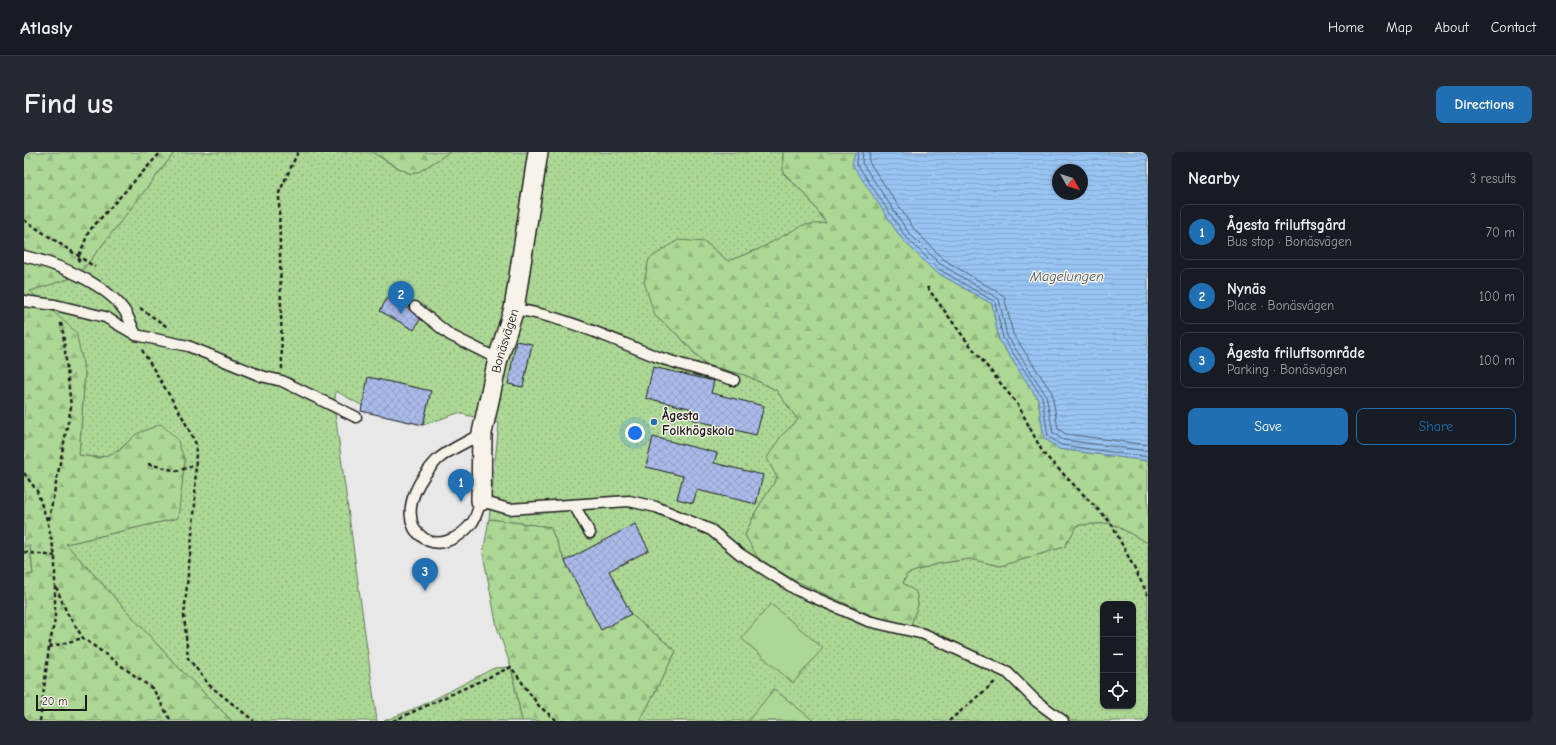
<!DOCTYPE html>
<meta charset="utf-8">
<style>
body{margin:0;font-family:"Comic Neue",sans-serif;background:#242831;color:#f1f3f6}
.controls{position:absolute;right:12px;bottom:12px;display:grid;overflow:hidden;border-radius:8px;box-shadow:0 1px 3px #0004}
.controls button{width:36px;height:36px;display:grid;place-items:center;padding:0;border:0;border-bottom:1px solid #363941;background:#171b24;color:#f1f3f6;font:20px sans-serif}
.compass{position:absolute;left:1028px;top:12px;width:36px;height:36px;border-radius:50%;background:#171b24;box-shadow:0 1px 3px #0004;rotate:129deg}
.scale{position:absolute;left:12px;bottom:10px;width:51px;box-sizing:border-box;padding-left:4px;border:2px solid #1c1c1c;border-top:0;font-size:11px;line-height:14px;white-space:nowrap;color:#1c1c1c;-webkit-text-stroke:3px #f7f3e8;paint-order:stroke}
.you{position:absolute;left:611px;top:281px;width:14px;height:14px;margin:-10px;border:3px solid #fff;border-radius:50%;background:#1a73e8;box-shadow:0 0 0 6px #1a73e833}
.badge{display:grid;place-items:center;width:26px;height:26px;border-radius:50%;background:#1f6fb2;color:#fff;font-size:13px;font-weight:700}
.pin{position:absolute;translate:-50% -33px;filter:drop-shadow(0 1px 2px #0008)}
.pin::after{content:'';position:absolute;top:21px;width:14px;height:12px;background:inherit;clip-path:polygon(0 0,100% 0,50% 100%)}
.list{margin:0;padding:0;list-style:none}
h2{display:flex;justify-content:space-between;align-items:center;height:52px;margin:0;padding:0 16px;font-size:17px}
h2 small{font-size:13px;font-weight:400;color:#9ea1a6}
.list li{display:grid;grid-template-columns:26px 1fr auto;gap:12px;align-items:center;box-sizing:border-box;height:56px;margin:0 8px 8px;padding:0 8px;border:1px solid #363941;border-radius:8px}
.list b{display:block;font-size:15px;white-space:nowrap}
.list p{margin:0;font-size:13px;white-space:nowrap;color:#9ea1a6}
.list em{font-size:13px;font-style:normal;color:#9ea1a6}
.actions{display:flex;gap:8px;padding:12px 16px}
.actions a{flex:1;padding:9px 0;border:1px solid #1f6fb2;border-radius:8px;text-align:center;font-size:14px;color:#1f6fb2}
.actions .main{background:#1f6fb2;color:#fff}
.icon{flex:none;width:22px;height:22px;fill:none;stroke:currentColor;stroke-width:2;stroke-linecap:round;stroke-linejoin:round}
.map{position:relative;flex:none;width:1124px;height:569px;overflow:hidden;border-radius:8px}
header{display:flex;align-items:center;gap:24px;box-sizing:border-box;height:56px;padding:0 20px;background:#171b24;border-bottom:1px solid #363941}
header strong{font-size:19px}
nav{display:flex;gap:22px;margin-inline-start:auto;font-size:14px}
.intro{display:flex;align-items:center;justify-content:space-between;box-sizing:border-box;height:96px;padding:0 24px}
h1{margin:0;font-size:28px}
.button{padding:10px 18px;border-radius:8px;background:#1f6fb2;color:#fff;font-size:14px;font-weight:700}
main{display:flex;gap:24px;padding:0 24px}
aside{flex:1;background:#171b24;border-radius:8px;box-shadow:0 1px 3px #0004}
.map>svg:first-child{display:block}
</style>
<header>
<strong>Atlasly</strong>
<nav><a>Home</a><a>Map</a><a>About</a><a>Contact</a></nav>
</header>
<div class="intro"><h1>Find us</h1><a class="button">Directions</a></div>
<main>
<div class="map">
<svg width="1124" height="569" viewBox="0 0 1124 569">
<defs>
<pattern id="grass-dots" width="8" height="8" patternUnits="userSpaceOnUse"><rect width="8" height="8" fill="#acd795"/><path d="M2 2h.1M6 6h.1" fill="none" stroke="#93b880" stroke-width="1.8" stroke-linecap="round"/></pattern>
<pattern id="forest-firs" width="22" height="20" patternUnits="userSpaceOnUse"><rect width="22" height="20" fill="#acd795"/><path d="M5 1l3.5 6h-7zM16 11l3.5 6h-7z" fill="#93b880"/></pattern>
<pattern id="water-rules" width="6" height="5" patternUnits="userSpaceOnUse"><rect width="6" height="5" fill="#98c4f2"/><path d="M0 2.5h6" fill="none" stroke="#82a8cf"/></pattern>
<pattern id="building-cross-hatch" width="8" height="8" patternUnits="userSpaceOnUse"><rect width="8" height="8" fill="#aabae9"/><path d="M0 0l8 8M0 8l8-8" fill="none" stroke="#929fc7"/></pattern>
</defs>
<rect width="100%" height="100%" fill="#e8e8e8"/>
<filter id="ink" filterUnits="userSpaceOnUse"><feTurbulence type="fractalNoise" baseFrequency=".025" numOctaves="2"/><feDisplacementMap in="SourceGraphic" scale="8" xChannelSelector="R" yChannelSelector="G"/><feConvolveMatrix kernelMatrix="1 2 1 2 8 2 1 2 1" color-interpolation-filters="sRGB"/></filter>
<g filter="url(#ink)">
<!-- grass -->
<g fill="url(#grass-dots)" stroke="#647a58" fill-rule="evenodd">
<path d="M 151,0 L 348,0 L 370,14 L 387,22 L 396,19 L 426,0 L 759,0 L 759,21 L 784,45 L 802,71 L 704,109 L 681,90 L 631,164 L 655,184 L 681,213 L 721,223 L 752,238 L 774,268 L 757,284 L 753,326 L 732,359 L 721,383 L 887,473 L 894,452 L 892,440 L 879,431 L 883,422 L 912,412 L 945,407 L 977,414 L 1040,395 L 1054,373 L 1087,371 L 1124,391 L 1124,569 L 616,569 L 652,499 L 541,409 L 526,375 L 465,367 L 475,271 L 434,261 L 399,273 L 346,258 L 312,239 L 310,254 L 353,569 L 208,569 L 151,512 L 42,392 L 154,366 L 112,282 C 91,303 84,308 55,303 L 61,221 L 5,139 L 54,124 ZM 1079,452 L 1109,452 L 1109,554 L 1079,554 Z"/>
<polygon points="6,393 9,422 0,424 0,394"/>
<polygon points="487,515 498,569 360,569 401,552 470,516"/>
</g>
<!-- forest -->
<g fill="url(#forest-firs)" stroke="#647a58">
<polygon points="0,0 151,0 54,124 6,139 52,180 61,221 55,303 75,306 95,299 112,282 137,272 153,287 161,309 154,366 42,392 151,512 208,569 0,569 0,424 9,422 6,394 0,394"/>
<polygon points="348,0 426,0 396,19 387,22 371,14"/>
<polygon points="759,0 831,0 829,12 878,87 910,119 968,152 975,188 1014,247 1020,286 1035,297 1124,309 1124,391 1087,371 1054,373 1040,395 977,414 945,407 912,412 883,422 879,431 892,440 894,453 887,473 851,465 770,428 734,406 721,383 732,359 753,326 743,306 757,284 774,268 752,238 721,223 682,213 655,184 631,164 620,130 625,107 654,88 681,90 704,109 733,98 779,73 802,71 784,45 759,20"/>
<polygon points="465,367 526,375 541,409 652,499 616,569 498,569 487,515 473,475 459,402"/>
</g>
<!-- garden -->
<g fill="#acd795" stroke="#647a58">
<polygon points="747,452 799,496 769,531 717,486"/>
<polygon points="750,537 790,569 724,569"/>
</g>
<!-- water -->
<path fill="url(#water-rules)" stroke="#66819c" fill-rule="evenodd" d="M 831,0 L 1124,0 L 1124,309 L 1035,297 L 1020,286 L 1014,247 L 975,188 L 968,152 L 910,119 L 878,87 L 828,12 ZM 1034,18 L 1058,18 L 1058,42 L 1034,42 Z"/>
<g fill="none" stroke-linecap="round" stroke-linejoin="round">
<!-- shore -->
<g stroke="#4e5f72" stroke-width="1">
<polyline points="834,0 833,12 881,84 913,116 971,150 979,186 1018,245 1024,284 1037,293 1124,305"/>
<polyline points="839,0 838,11 885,81 916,112 975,147 983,184 1022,243 1029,281 1039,288 1124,299"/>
<polyline points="846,0 845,10 890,77 919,107 980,144 989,182 1028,241 1034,277 1042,282 1124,293"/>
</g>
</g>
<!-- building -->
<g fill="url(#building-cross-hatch)" stroke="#1c1c1c">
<polygon points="363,146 398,164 390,178 356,159"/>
<polygon points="492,189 508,192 499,235 484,232"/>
<polygon points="629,215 690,229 687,241 740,254 732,283 666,267 669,257 622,246"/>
<polygon points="344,225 407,239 399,273 337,259"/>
<polygon points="629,285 693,301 690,311 739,323 732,352 673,338 669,351 653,347 659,324 622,315"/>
<polygon points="611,372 625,398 585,419 607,462 577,478 541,409"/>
</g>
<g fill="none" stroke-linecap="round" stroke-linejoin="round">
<defs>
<g id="lane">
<path d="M 0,104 C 31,111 81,131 100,158 C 105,165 108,175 112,183"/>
<polyline points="0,149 31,153 81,165 112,183 164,194 237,224 258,229 332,265"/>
<polyline points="391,155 426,183 474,207"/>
<path d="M 490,157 C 539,164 585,186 631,204 C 657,213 684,220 710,228"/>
<path d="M 458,281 C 444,290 425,297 413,308 C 397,325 379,352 390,376 C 391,379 394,381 396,383 C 412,399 435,387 448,371 C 452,366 454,356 457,349 L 485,357 L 605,349 L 632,355 L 687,378 L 716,402 L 773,438 L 844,469 L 900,482 L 984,521 L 1012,549 L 1039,569"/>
<polyline points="550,353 566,381"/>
</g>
<g id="street">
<path id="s1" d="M 457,349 L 458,281 L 474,207 L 490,157 L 514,0"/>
</g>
</defs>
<!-- lane casing -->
<use href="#lane" stroke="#1c1c1c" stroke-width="13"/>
<!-- street casing -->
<use href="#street" stroke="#1c1c1c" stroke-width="22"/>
<!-- path -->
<g stroke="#1c1c1c" stroke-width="2.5" stroke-dasharray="4 3" stroke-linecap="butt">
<polyline points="0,68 71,115"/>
<polyline points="55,110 55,104 65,79 137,0"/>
<polyline points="903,135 941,187 994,253 1019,301 1087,371 1124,443"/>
<polyline points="116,156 145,176"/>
<polyline points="118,198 158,264 172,292 171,353 160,463 164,506 185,533 230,569"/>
<polyline points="258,217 255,41 274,0"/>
<polyline points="124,312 153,319 172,313"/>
<polyline points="0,321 13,339 24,371"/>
<polyline points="0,400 31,404"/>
<polyline points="32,435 43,461 59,486 129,537 147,569"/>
<polyline points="25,495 59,486"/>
<polyline points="16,569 25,495 31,468 31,404 24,372 47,255 39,180 36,168"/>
<polyline points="369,569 487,515 515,554 533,569"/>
<polyline points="925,569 972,529"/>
<polyline points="1123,569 1124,568"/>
</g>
<!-- lane -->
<use href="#lane" stroke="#f7f3e8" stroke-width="10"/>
<!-- street -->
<use href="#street" stroke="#f7f3e8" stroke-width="19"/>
</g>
</g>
<!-- markers -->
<circle fill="#1f6fb2" stroke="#f7f3e8" stroke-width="1.5" cx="630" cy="270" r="4"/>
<g text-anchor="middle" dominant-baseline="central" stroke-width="3" stroke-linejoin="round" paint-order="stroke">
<!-- street labels -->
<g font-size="13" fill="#1c1c1c" stroke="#f7f3e8">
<text stroke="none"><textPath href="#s1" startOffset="163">Bonäsvägen</textPath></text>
</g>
<!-- poi labels -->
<g font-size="13" font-weight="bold" fill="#1c1c1c" stroke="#f7f3e8" text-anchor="start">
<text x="638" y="263">Ågesta<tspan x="638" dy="15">Folkhögskola</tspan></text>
</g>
<!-- water labels -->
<g font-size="14" font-style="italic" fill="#475767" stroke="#f7f3e8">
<text x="1043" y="124">Magelungen</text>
</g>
</g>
</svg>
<div class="controls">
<button>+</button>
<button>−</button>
<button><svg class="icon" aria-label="locate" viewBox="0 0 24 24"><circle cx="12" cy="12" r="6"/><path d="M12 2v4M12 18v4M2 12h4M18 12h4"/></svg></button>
</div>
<svg class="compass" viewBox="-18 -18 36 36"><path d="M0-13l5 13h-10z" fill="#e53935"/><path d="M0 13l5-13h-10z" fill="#9ea1a6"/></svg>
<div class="scale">20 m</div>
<div class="you"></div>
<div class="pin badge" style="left:437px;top:350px">1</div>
<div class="pin badge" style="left:377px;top:162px">2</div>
<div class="pin badge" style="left:401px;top:439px">3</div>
</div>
<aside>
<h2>Nearby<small>3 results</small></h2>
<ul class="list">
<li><span class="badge">1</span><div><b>Ågesta friluftsgård</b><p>Bus stop · Bonäsvägen</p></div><em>70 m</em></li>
<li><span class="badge">2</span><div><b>Nynäs</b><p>Place · Bonäsvägen</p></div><em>100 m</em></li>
<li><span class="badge">3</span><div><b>Ågesta friluftsområde</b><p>Parking · Bonäsvägen</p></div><em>100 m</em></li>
</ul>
<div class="actions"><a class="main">Save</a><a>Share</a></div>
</aside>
</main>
